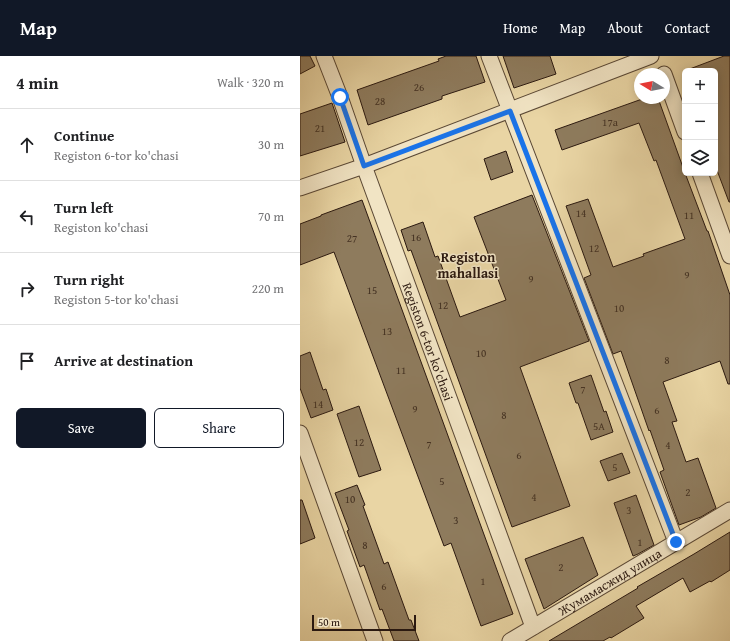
<!DOCTYPE html>
<meta charset="utf-8">
<style>
body{margin:0;font-family:"Gentium Book Plus",serif;background:#f2f2f2;color:#202124}
.controls{position:absolute;right:12px;top:12px;display:grid;overflow:hidden;border-radius:6px;box-shadow:0 2px 10px #0003}
.controls button{width:36px;height:36px;display:grid;place-items:center;padding:0;border:0;border-bottom:1px solid #e0e0e0;background:#fff;color:#202124;font:20px sans-serif}
.compass{position:absolute;left:334px;top:12px;width:36px;height:36px;border-radius:50%;background:#fff;box-shadow:0 2px 10px #0003;rotate:280deg}
.scale{position:absolute;left:12px;bottom:10px;width:104px;box-sizing:border-box;padding-left:4px;border:2px solid #2b1910;border-top:0;font-size:11px;line-height:14px;white-space:nowrap;color:#2b1910;-webkit-text-stroke:3px #f1e4c4;paint-order:stroke}
.stop{position:absolute;width:12px;height:12px;margin:-9px;border:3px solid #1a73e8;border-radius:50%;background:#fff}
.stop.end{background:#1a73e8;border-color:#fff;box-shadow:0 1px 4px #0008}
.list{margin:0;padding:0;list-style:none}
h2{display:flex;justify-content:space-between;align-items:center;height:52px;margin:0;padding:0 16px;font-size:17px}
h2 small{font-size:13px;font-weight:400;color:#757577}
.list li{display:grid;grid-template-columns:26px 1fr auto;gap:12px;align-items:center;box-sizing:border-box;height:72px;padding:0 16px;border-top:1px solid #e0e0e0}
.list b{display:block;font-size:15px;white-space:nowrap}
.list p{margin:0;font-size:13px;white-space:nowrap;color:#757577}
.list em{font-size:13px;font-style:normal;color:#757577}
.actions{display:flex;gap:8px;padding:12px 16px}
.actions a{flex:1;padding:9px 0;border:1px solid #111827;border-radius:6px;text-align:center;font-size:14px;color:#111827}
.actions .main{background:#111827;color:#fff}
.icon{flex:none;width:22px;height:22px;fill:none;stroke:currentColor;stroke-width:2;stroke-linecap:round;stroke-linejoin:round}
.map{position:relative;flex:none;width:430px;height:585px;overflow:hidden}
header{display:flex;align-items:center;gap:24px;box-sizing:border-box;height:56px;padding:0 20px;background:#111827;color:#fff}
header strong{font-size:19px}
nav{display:flex;gap:22px;margin-inline-start:auto;font-size:14px}
main{display:flex}
aside{flex:1;background:#fff}
.map>svg:first-child{display:block}
</style>
<header>
<strong>Map</strong>
<nav><a>Home</a><a>Map</a><a>About</a><a>Contact</a></nav>
</header>
<main>
<aside>
<h2>4 min<small>Walk · 320 m</small></h2>
<ul class="list">
<li><svg class="icon" aria-label="ahead" viewBox="0 0 24 24"><path d="M12 20V5M6 11l6-6 6 6"/></svg><div><b>Continue</b><p>Registon 6-tor ko'chasi</p></div><em>30 m</em></li>
<li><svg class="icon" aria-label="left" viewBox="0 0 24 24"><path d="M17 20v-9H6M10 6l-5 5 5 5"/></svg><div><b>Turn left</b><p>Registon ko'chasi</p></div><em>70 m</em></li>
<li><svg class="icon" aria-label="right" viewBox="0 0 24 24"><path d="M7 20v-9h11M14 6l5 5-5 5"/></svg><div><b>Turn right</b><p>Registon 5-tor ko'chasi</p></div><em>220 m</em></li>
<li><svg class="icon" aria-label="arrive" viewBox="0 0 24 24"><path d="M6 21V4h12l-3 4 3 4H6"/></svg><div><b>Arrive at destination</b></div></li>
</ul>
<div class="actions"><a class="main">Save</a><a>Share</a></div>
</aside>
<div class="map">
<svg width="430" height="585" viewBox="0 0 430 585">
<rect width="100%" height="100%" fill="#e9d5a4"/>
<filter id="stains"><feTurbulence type="fractalNoise" baseFrequency=".005" numOctaves="4"/><feColorMatrix values="0 0 0 0 .2 0 0 0 0 .09 0 0 0 0 .02 0 0 0 .5 -.17"/></filter>
<radialGradient id="worn" r=".72"><stop offset=".6" stop-color="#630" stop-opacity="0"/><stop offset="1" stop-color="#630" stop-opacity=".3"/></radialGradient>
<!-- building -->
<g fill="#8e7b5d" stroke="#2b1910">
<polygon points="0,0 10,0 15,10 0,18"/>
<polygon points="146,0 176,0 185,26 142,40 142,43 68,69 57,34 139,5 138,3"/>
<polygon points="203,0 250,0 256,18 214,32"/>
<polygon points="424,0 430,0 430,146 429,146 415,109 415,15 387,15 387,14"/>
<polygon points="345,42 358,42 385,117 407,175 408,175 430,239 430,328 428,328 420,305 363,326 377,365 372,366 386,406 398,402 416,452 401,461 379,469 360,416 364,414 350,374 349,375 321,295 313,298 284,222 291,219 266,150 288,143 313,211 344,200 343,198 385,183 356,104 354,105 339,67 262,94 255,74"/>
<polygon points="32,47 45,86 0,100 0,58"/>
<polygon points="206,95 213,116 191,124 184,103"/>
<polygon points="232,139 289,285 220,311 270,450 212,471 111,194 108,195 101,174 123,166 135,201 138,200 160,261 206,244 174,161"/>
<polygon points="62,144 213,558 181,570 151,487 144,490 34,196 0,209 0,168 21,160 21,159"/>
<polygon points="10,296 23,334 26,333 33,354 11,362 0,332 0,300"/>
<polygon points="291,319 304,356 306,355 313,376 291,384 278,347 276,347 269,327"/>
<polygon points="59,350 81,414 59,421 37,358"/>
<polygon points="322,397 330,417 308,425 300,405"/>
<polygon points="57,429 65,449 63,450 84,508 88,506 109,564 111,564 119,585 94,585 82,553 80,554 64,509 60,511 47,475 49,474 35,437"/>
<polygon points="336,439 354,489 338,498 333,500 314,447"/>
<polygon points="0,444 2,444 15,482 0,488"/>
<polygon points="430,476 430,514 411,526 410,525 390,536 383,522 336,550 344,562 311,582 310,581 303,585 249,585 338,532 337,531 394,498"/>
<polygon points="283,481 298,519 244,553 225,503"/>
</g>
<g fill="none" stroke-linecap="round" stroke-linejoin="round">
<defs>
<g id="minor">
<path id="s1" d="M 24,0 L 40,41 L 64,110 L 233,571"/>
<polyline points="189,0 376,486"/>
<polyline points="364,18 385,76"/>
<polyline points="400,117 430,200"/>
<polyline points="0,132 64,110 351,0"/>
<polyline points="0,377 75,585"/>
<path id="s2" d="M 210,585 L 430,454"/>
</g>
</defs>
<!-- minor casing -->
<use href="#minor" stroke="#5a4835" stroke-width="17"/>
<!-- minor -->
<use href="#minor" stroke="#f1e4c4" stroke-width="15"/>
</g>
<g fill="none" stroke-linecap="round" stroke-linejoin="round">
<!-- route -->
<polyline stroke="#1a73e8" stroke-width="5" points="40,41 64,110 210,55 376,486"/>
</g>
<g text-anchor="middle" dominant-baseline="central" stroke-width="3" stroke-linejoin="round" paint-order="stroke">
<!-- number labels -->
<g font-size="11" fill="#443223">
<text x="119" y="31">26</text>
<text x="80" y="45">28</text>
<text x="310" y="66">17a</text>
<text x="20" y="72">21</text>
<text x="281" y="157">14</text>
<text x="389" y="159">11</text>
<text x="116" y="181">16</text>
<text x="52" y="182">27</text>
<text x="294" y="192">12</text>
<text x="387" y="219">9</text>
<text x="231" y="223">9</text>
<text x="72" y="234">15</text>
<text x="143" y="249">12</text>
<text x="319" y="252">10</text>
<text x="87" y="275">13</text>
<text x="181" y="297">10</text>
<text x="367" y="304">8</text>
<text x="101" y="314">11</text>
<text x="283" y="333">7</text>
<text x="18" y="348">14</text>
<text x="115" y="353">9</text>
<text x="357" y="354">6</text>
<text x="204" y="359">8</text>
<text x="299" y="370">5A</text>
<text x="59" y="386">12</text>
<text x="129" y="388">7</text>
<text x="368" y="389">4</text>
<text x="219" y="399">6</text>
<text x="315" y="411">5</text>
<text x="142" y="425">5</text>
<text x="388" y="436">2</text>
<text x="234" y="441">4</text>
<text x="50" y="443">10</text>
<text x="329" y="454">3</text>
<text x="156" y="464">3</text>
<text x="340" y="486">1</text>
<text x="65" y="489">8</text>
<text x="261" y="511">2</text>
<text x="183" y="525">1</text>
<text x="84" y="530">6</text>
</g>
<!-- street labels -->
<g font-size="13" fill="#2b1910" stroke="#f1e4c4">
<text stroke="none"><textPath href="#s1" startOffset="304">Registon 6-tor ko'chasi</textPath></text>
<text stroke="none"><textPath href="#s2" startOffset="116">Жумамасжид улица</textPath></text>
</g>
<!-- neighbourhood labels -->
<g font-size="14" font-weight="bold" fill="#2b1910" stroke="#f1e4c4">
<text x="168" y="201">Registon<tspan x="168" dy="16">mahallasi</tspan></text>
</g>
</g>
<rect width="100%" height="100%" filter="url(#stains)"/>
<rect width="100%" height="100%" fill="url(#worn)"/>
</svg>
<div class="controls">
<button>+</button>
<button>−</button>
<button><svg class="icon" aria-label="layers" viewBox="0 0 24 24"><path d="M12 4l9 5-9 5-9-5zM3 14l9 5 9-5"/></svg></button>
</div>
<svg class="compass" viewBox="-18 -18 36 36"><path d="M0-13l5 13h-10z" fill="#e53935"/><path d="M0 13l5-13h-10z" fill="#757577"/></svg>
<div class="scale">50 m</div>
<div class="stop" style="left:40px;top:41px"></div>
<div class="stop end" style="left:376px;top:486px"></div>
</div>
</main>
